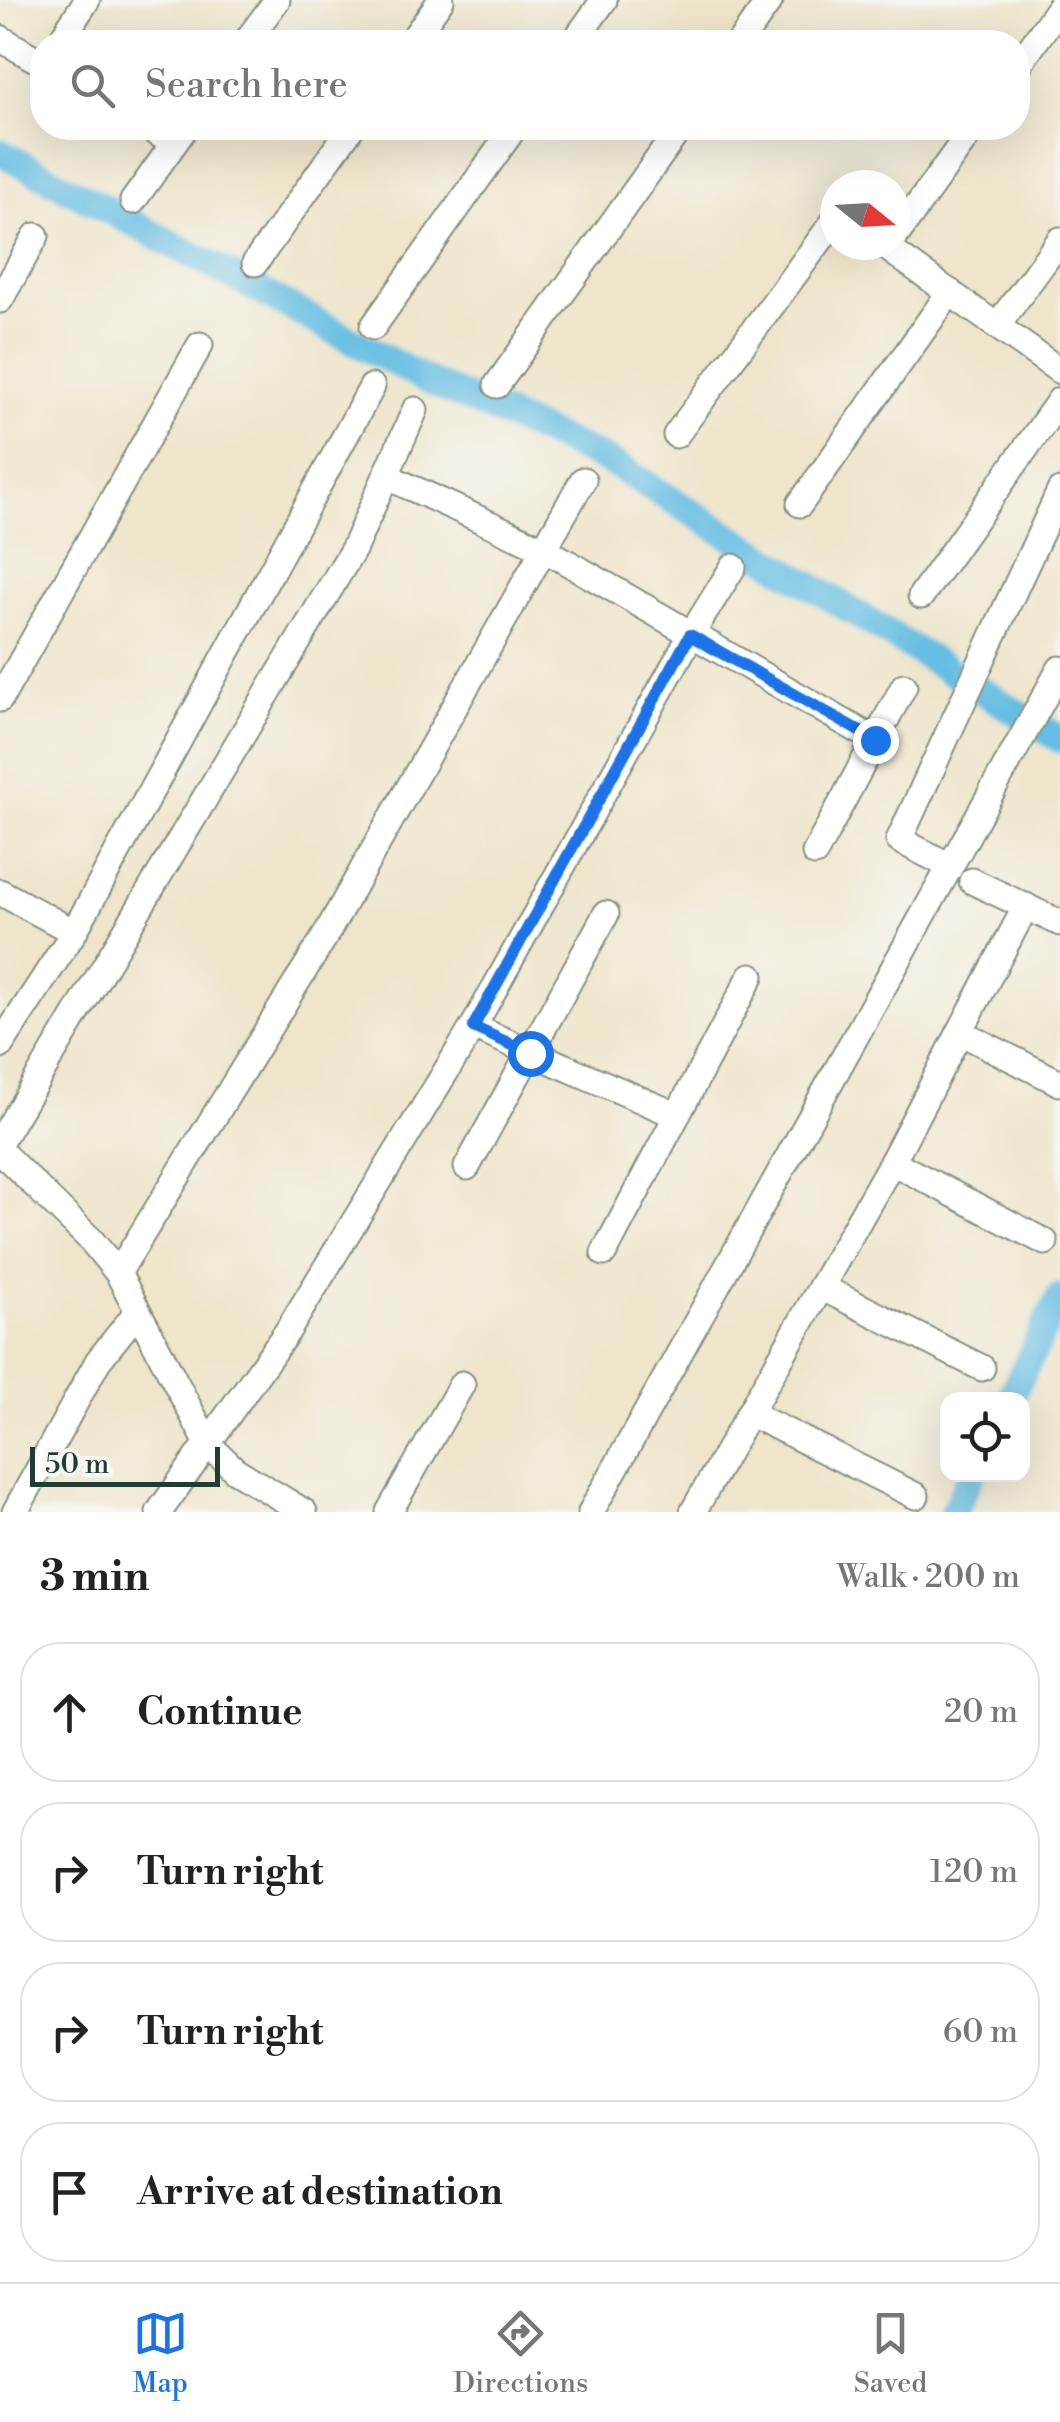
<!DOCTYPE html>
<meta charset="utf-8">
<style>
body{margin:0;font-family:"Libre Bodoni",serif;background:#f6f6f6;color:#222}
.controls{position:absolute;right:30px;bottom:30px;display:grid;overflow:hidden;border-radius:20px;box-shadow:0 10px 40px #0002}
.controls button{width:90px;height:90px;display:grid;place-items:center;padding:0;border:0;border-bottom:2px solid #e0e0e0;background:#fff;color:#222;font:50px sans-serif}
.compass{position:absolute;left:820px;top:170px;width:90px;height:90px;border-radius:50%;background:#fff;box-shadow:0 10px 40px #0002;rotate:108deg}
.scale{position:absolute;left:30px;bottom:25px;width:190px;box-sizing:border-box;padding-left:10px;border:5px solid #1f3d34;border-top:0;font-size:28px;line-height:35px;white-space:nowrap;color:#1f3d34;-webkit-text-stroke:8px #f6f6f2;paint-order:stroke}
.stop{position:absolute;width:30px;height:30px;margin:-22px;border:8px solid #1a73e8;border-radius:50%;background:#fff}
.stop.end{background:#1a73e8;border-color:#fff;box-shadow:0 2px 10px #0008}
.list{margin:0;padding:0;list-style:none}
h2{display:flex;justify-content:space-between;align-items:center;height:130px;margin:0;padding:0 40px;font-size:42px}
h2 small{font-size:32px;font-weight:400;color:#767676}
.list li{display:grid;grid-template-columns:65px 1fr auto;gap:30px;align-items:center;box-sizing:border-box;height:140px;margin:0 20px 20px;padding:0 20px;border:2px solid #e0e0e0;border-radius:40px}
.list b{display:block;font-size:38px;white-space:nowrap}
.list em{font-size:32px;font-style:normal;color:#767676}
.icon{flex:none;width:55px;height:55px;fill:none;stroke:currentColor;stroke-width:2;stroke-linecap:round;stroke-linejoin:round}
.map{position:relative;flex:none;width:1060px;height:1512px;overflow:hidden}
.search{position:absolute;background:#fff;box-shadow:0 10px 40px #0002;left:30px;right:30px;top:30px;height:110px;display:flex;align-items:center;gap:25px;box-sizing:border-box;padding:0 35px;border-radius:40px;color:#767676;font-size:38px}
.sheet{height:770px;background:#fff}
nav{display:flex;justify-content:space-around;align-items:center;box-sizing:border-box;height:140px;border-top:2px solid #e0e0e0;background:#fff;font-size:28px;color:#767676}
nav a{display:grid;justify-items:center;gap:5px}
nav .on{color:#1a73e8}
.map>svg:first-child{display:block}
</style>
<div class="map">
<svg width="1060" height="1512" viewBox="0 0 1060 1512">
<rect width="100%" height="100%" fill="#f6f6f2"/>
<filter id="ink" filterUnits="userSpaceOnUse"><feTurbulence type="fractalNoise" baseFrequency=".01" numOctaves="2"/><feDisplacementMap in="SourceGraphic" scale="20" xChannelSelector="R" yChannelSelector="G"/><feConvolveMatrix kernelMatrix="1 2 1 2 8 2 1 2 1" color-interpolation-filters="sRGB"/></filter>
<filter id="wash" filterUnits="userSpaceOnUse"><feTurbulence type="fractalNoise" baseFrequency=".0048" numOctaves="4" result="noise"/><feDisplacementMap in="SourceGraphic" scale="40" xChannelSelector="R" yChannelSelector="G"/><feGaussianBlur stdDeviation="2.25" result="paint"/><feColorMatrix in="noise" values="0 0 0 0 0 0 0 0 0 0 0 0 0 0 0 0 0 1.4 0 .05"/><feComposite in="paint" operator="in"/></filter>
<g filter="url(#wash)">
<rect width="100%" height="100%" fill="#eee5ca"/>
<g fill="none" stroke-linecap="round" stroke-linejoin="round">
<!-- canal -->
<g stroke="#65bee3" stroke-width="28">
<polyline points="0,152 430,382 610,462 1060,739"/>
<polyline points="1009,1400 1060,1297"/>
<polyline points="953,1512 972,1474"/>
</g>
</g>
</g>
<g filter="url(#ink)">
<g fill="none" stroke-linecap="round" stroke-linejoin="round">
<defs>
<g id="street">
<polyline points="64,35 87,0"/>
<polyline points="0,38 42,63"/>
<polyline points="246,42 277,0"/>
<polyline points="411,42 441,0"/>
<polyline points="574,42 604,0"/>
<polyline points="740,42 770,0"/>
<polyline points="1018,66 1060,6"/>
<polyline points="148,128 174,143"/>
<polyline points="133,201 185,128"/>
<polyline points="895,237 973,128"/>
<polyline points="883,245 1060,371"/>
<polyline points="255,263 351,128"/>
<polyline points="0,300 36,236"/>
<polyline points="997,326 1060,240"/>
<polyline points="373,327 514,128"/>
<polyline points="497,385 680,128"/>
<polyline points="676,435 835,220"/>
<polyline points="388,477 544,549 875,740"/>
<polyline points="800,504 950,292"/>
<polyline points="921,596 1060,400"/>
<polyline points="0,699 200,345"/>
<polyline points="815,853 904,686"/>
<polyline points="950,866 899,840 1060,491"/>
<polyline points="972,881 1060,923"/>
<polyline points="0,892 74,932"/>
<polyline points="1026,906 960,1032 1060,1083"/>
<polyline points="960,1032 892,1162 1045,1242"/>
<polyline points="0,1046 74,932 372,387"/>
<polyline points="676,1115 473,1027 691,635 733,567"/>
<polyline points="0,1142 354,548 415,410"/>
<polyline points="0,1151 91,1240 118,1273 208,1444 235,1470 304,1512"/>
<polyline points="892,1162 821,1287 982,1368"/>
<polyline points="467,1167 606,914"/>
<polyline points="604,1253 751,976"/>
<polyline points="118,1273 324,938 583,480"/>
<polyline points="749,1413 916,1496"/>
<polyline points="15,1512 98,1361 137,1312"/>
<polyline points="159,1512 287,1332 473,1027"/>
<polyline points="389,1512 462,1384"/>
<polyline points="591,1512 1060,669"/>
<polyline points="693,1512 821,1287"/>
</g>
</defs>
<!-- street casing -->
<use href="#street" stroke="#86917f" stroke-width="29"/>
<!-- street -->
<use href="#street" stroke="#fff" stroke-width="25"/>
</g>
</g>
<g fill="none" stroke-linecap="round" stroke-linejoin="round" filter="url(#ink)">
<!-- route -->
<polyline stroke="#1a73e8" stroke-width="12" points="530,1053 473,1027 690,635 875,740"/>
</g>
</svg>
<div class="controls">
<button><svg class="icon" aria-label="locate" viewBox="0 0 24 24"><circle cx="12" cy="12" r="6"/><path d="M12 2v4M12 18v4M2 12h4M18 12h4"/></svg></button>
</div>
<svg class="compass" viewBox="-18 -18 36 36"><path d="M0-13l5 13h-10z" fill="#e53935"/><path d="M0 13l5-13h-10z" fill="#767676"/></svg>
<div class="scale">50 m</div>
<div class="stop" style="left:530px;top:1053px"></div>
<div class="stop end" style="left:875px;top:740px"></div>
<div class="search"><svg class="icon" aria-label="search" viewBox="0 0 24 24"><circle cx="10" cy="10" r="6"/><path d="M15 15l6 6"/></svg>Search here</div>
</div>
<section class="sheet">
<h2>3 min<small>Walk · 200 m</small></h2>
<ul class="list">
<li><svg class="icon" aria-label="ahead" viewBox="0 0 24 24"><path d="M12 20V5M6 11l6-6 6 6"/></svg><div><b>Continue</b></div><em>20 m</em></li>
<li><svg class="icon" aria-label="right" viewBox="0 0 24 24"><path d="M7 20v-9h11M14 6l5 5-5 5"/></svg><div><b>Turn right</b></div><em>120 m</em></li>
<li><svg class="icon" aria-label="right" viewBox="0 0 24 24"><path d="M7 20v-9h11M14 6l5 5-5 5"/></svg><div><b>Turn right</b></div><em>60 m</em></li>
<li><svg class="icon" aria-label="arrive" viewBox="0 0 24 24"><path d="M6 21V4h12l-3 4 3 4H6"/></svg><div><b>Arrive at destination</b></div></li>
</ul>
</section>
<nav>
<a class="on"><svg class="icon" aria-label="map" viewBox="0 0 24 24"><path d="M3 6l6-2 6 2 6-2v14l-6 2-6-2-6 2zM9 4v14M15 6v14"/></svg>Map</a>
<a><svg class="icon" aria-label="directions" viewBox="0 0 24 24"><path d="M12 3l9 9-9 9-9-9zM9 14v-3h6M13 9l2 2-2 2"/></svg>Directions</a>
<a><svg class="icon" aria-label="saved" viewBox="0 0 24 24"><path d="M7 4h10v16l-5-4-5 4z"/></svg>Saved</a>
</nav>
